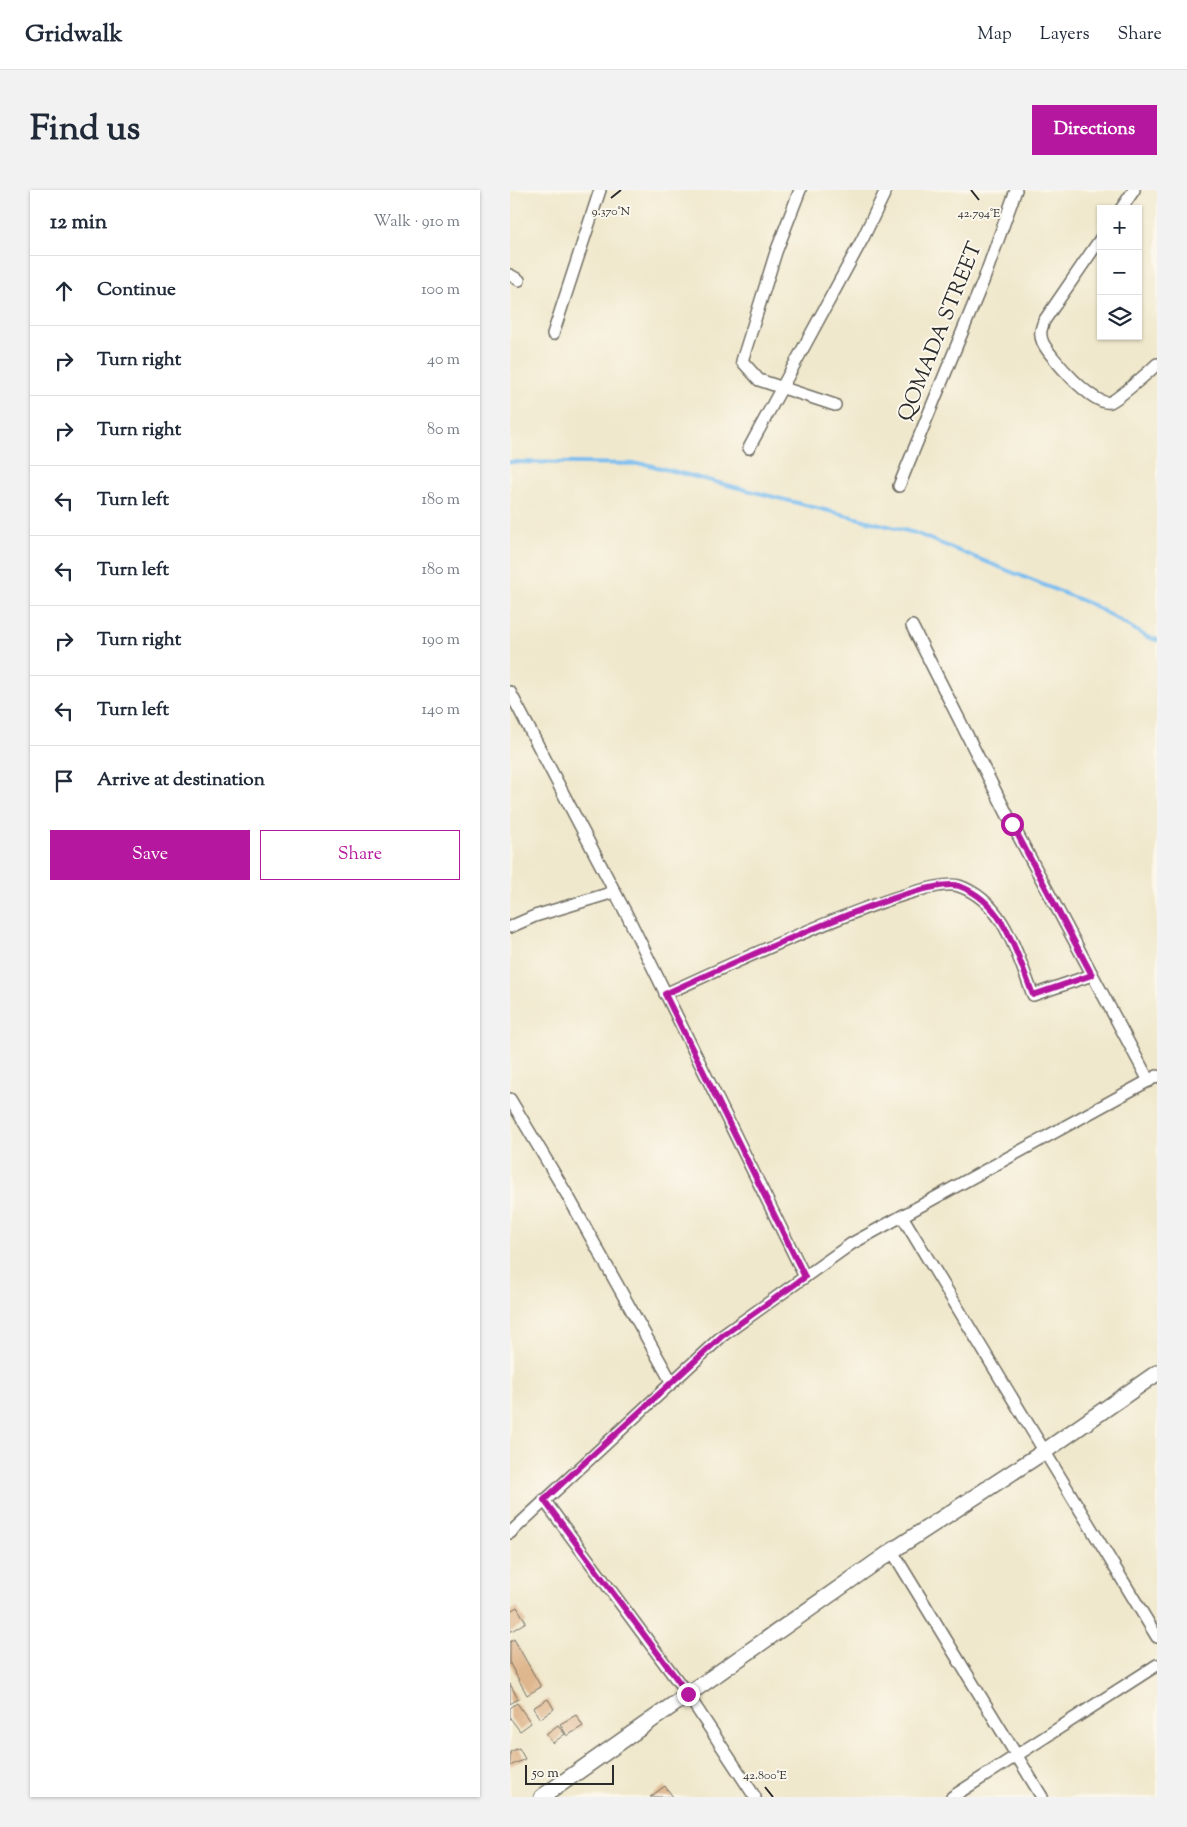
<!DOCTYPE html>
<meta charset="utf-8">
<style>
body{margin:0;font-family:"Sorts Mill Goudy",serif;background:#f2f2f3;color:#1f2937}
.controls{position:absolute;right:15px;top:15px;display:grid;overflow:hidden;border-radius:0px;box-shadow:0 1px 4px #0004}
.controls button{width:45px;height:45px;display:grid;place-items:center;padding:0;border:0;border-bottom:1px solid #e0e1e3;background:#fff;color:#1f2937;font:25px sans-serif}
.scale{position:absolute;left:15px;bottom:12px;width:89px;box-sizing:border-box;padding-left:5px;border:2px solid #2b2b2b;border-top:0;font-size:14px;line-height:18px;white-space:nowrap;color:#2b2b2b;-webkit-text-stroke:4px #fbf7ec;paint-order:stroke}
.stop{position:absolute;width:15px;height:15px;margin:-11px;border:4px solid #b5179e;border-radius:50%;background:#fff}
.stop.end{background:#b5179e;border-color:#fff;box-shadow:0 1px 5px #0008}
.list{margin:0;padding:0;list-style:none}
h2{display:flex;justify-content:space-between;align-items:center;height:65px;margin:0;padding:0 20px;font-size:21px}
h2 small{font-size:16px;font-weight:400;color:#747a83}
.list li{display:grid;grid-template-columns:32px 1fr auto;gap:15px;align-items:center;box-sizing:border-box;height:70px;padding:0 20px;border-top:1px solid #e0e1e3}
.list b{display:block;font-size:19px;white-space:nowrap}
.list em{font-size:16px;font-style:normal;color:#747a83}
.actions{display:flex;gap:10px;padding:15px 20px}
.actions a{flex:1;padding:11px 0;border:1px solid #b5179e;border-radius:0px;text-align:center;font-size:18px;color:#b5179e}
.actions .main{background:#b5179e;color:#fff}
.icon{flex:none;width:28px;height:28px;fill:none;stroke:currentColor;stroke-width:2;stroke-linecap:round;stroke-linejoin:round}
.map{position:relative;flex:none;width:647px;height:1607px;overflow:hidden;border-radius:0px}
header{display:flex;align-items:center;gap:30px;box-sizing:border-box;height:70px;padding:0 25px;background:#fff;border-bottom:1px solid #e0e1e3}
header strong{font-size:24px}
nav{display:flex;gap:28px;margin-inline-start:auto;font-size:18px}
.intro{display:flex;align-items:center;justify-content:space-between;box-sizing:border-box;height:120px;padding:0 30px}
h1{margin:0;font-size:35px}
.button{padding:12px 22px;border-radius:0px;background:#b5179e;color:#fff;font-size:18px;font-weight:700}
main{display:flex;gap:30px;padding:0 30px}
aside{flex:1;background:#fff;border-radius:0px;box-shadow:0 1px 4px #0004}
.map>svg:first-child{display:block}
</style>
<header>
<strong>Gridwalk</strong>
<nav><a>Map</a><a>Layers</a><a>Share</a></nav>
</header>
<div class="intro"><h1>Find us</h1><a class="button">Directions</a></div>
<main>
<aside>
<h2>12 min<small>Walk · 910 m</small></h2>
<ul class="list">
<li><svg class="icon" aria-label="ahead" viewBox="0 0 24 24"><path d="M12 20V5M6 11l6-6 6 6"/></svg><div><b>Continue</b></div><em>100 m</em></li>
<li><svg class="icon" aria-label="right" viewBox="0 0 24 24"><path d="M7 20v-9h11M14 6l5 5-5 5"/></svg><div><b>Turn right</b></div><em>40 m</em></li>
<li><svg class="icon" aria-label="right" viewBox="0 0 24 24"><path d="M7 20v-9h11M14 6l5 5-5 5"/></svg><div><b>Turn right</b></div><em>80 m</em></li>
<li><svg class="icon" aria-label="left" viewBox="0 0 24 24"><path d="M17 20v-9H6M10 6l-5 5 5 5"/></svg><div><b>Turn left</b></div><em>180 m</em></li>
<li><svg class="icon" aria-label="left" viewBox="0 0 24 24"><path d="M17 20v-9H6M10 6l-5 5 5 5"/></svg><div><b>Turn left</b></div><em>180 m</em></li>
<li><svg class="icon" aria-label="right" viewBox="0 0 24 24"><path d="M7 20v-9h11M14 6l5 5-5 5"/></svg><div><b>Turn right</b></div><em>190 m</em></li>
<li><svg class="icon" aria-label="left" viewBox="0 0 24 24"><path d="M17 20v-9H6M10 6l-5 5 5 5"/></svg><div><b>Turn left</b></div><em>140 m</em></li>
<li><svg class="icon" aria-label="arrive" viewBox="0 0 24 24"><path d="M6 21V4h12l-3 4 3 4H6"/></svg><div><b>Arrive at destination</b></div></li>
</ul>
<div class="actions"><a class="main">Save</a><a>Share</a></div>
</aside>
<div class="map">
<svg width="647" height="1607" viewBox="0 0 647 1607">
<rect width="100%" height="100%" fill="#fbf7ec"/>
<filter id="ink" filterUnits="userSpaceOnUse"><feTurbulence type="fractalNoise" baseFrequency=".02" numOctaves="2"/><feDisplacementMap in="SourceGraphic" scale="10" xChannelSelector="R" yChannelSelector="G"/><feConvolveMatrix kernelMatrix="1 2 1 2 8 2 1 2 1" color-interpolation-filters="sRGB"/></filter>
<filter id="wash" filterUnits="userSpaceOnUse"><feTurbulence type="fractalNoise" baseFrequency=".0096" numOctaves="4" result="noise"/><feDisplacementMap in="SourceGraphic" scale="20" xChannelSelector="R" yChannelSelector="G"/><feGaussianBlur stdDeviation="1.12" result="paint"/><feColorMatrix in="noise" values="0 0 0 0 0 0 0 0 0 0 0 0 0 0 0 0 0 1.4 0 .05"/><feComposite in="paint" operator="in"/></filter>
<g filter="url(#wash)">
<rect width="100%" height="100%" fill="#f0e8cc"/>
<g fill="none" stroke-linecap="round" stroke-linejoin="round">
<!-- stream -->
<polyline stroke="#7abdf0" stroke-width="4" points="0,272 135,274 405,343 583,415 637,447 647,450"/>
</g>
<g id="blocks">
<!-- building -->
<g fill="#dfb78f">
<polygon points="7,1417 16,1432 0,1442 0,1421"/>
<polygon points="4,1449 31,1497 17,1505 0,1474 0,1452"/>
<polygon points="0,1494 8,1509 0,1514"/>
<polygon points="38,1509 44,1519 30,1529 23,1518"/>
<polygon points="7,1513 21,1533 10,1541 0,1528 0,1518"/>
<polygon points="66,1525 73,1536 57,1546 50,1534"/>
<polygon points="48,1535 55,1544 43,1553 36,1544"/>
<polygon points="9,1558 15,1569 0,1576 0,1562"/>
<polygon points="155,1596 163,1607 140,1607"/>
</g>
</g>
</g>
<g filter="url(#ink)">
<use href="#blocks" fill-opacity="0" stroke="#706d63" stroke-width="1"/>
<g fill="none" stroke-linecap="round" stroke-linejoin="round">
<defs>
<g id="minor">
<polyline points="290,0 266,62 232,171 249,190 325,215"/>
<polyline points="611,19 624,0"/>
<path d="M 591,48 L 534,131 C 531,139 529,144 533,153 C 540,167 584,217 600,212 C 607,210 641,180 647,174"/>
<polyline points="0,85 9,90"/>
<polyline points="43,144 90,0"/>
<polyline points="239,258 353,48 376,0"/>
<polyline points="389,296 474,89 506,0"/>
<polyline points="402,436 502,634 639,891"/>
<polyline points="0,502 118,727 295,1087"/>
<polyline points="0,737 25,726 104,702"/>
<path d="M 155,804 C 200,784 412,684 449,696 C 495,712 507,765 523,805 L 582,785"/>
<polyline points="0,909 59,1008 162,1193"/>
<polyline points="392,1026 647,1447"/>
<polyline points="34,1310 178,1505 245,1607"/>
<polyline points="0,1343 212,1146 341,1054 647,886"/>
<polyline points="382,1361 532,1607"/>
<polyline points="442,1607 647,1475"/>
</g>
<polyline id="tertiary" points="32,1607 382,1361 535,1261 647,1183"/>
</defs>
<!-- minor casing -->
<use href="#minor" stroke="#706d63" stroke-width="14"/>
<!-- tertiary casing -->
<use href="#tertiary" stroke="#706d63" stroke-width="18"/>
<!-- minor -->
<use href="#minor" stroke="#fff" stroke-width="11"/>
<!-- tertiary -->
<use href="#tertiary" stroke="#fff" stroke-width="15"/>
</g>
</g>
<g fill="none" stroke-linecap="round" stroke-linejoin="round" filter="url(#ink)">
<!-- route -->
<path stroke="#b5179e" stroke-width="6" d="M 178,1504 L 34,1310 L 212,1146 L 295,1087 L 155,804 C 200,784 412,684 449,696 C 495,712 507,765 523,805 L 582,785 L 502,634"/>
</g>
<!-- ticks -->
<path fill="none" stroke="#2b2b2b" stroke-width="2" d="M 461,0 L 469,10M 101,8 L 111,0M 255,1597 L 263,1607"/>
<g text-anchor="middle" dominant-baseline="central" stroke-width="4" stroke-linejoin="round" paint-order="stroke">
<!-- street labels -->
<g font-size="21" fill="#2b2b2b" stroke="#fbf7ec">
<text transform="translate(431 142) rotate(-68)">QOMADA STREET</text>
</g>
</g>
<g font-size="12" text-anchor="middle" fill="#2b2b2b" stroke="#fbf7ec" stroke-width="4" stroke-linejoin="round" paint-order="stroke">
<text x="101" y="25">9.370°N</text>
<text x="469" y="27">42.794°E</text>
<text x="255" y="1589">42.800°E</text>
</g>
</svg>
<div class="controls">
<button>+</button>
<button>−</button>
<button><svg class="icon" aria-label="layers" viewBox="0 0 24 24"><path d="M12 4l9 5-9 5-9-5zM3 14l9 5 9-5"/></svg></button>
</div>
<div class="scale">50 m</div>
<div class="stop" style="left:502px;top:634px"></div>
<div class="stop end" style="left:178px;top:1504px"></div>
</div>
</main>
